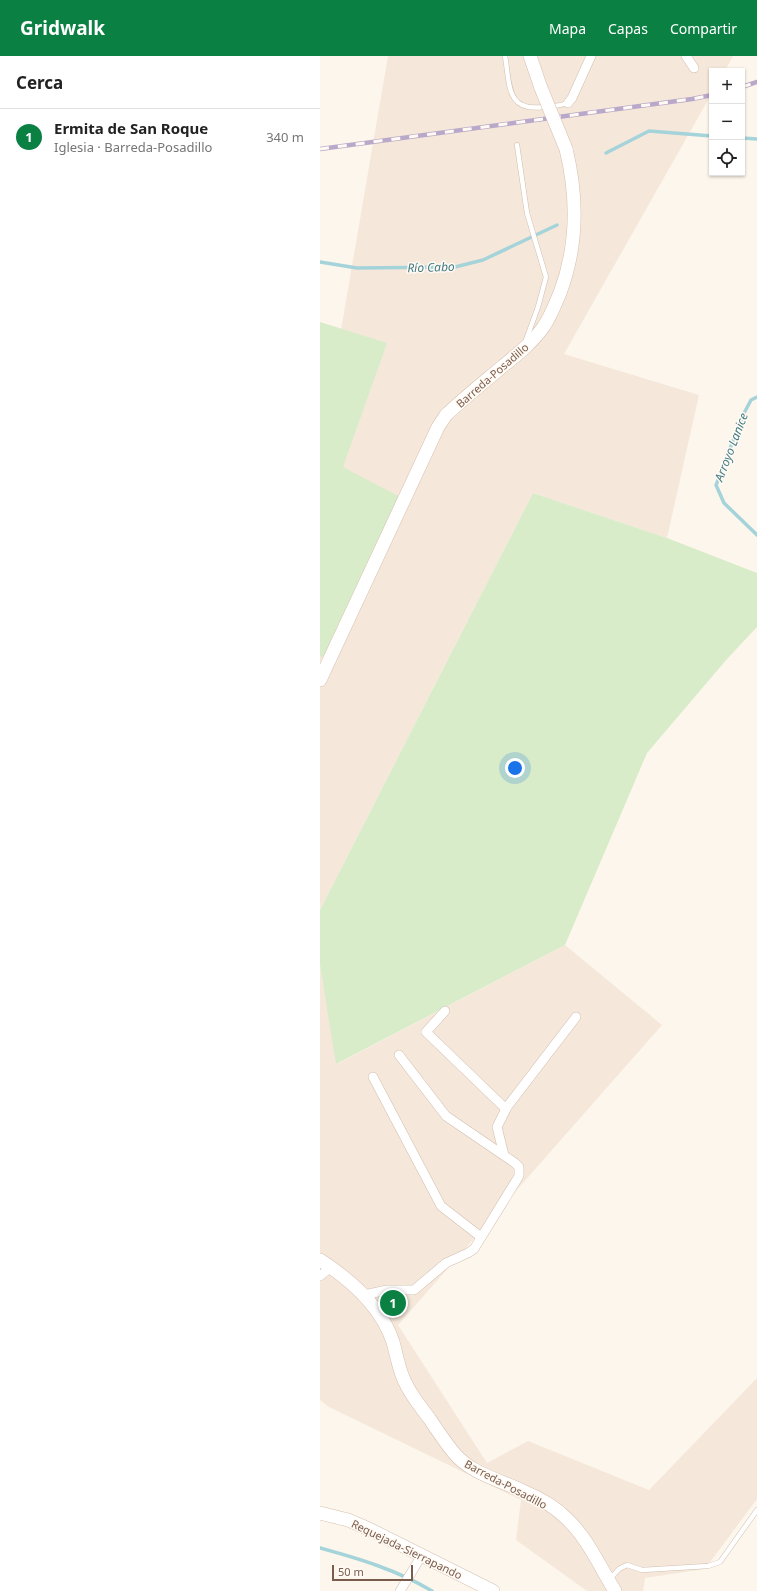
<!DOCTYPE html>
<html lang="es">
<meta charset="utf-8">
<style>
body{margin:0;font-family:"Noto Sans",sans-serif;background:#f6f6f6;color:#222}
.controls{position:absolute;right:12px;top:12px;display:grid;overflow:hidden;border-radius:0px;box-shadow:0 1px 3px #0004}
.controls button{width:36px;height:36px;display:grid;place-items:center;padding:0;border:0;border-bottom:1px solid #e0e0e0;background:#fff;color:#222;font:20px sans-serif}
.scale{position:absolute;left:12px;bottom:10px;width:81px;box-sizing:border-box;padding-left:4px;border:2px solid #7a5c4d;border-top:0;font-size:11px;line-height:14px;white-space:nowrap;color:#7a5c4d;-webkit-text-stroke:3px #fffaf3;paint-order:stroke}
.you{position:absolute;left:195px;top:712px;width:14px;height:14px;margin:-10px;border:3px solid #fff;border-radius:50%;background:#1a73e8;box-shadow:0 0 0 6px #1a73e833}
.badge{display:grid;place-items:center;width:26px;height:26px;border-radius:50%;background:#0b8043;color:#fff;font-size:13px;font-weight:700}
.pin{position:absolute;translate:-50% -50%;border:2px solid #fff;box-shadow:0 1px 4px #0006}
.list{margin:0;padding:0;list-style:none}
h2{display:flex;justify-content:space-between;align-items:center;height:52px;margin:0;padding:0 16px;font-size:17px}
h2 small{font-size:13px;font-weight:400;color:#767676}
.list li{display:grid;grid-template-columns:26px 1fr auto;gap:12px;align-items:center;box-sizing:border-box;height:56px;padding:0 16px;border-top:1px solid #e0e0e0}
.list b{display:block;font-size:15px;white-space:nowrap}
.list p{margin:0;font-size:13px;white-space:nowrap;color:#767676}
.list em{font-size:13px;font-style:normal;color:#767676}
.icon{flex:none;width:22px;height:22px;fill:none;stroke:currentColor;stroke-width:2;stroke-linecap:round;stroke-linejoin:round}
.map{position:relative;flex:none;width:437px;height:1535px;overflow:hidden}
header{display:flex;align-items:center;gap:24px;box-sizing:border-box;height:56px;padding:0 20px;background:#0b8043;color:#fff}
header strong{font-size:19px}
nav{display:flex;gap:22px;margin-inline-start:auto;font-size:14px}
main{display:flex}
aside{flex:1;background:#fff}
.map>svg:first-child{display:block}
</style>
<header>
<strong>Gridwalk</strong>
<nav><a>Mapa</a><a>Capas</a><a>Compartir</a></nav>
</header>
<main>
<aside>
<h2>Cerca<small></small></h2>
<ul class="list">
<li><span class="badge">1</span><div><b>Ermita de San Roque</b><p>Iglesia · Barreda-Posadillo</p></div><em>340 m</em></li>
</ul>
</aside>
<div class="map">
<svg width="437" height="1535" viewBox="0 0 437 1535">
<rect width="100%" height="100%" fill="#fdf6ec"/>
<!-- residential -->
<g fill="#f5e8da">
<polygon points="68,0 413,0 405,15 392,15 392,37 244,298 379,339 347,482 213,437 0,854 0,352 15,309"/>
<polygon points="245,889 342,969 78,1269 167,1407 208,1385 329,1434 437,1322 437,1443 385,1513 325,1522 323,1535 267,1535 196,1484 201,1444 9,1351 0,1344 0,909 17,1008"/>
</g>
<!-- green -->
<g fill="#d8ecc9">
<polygon points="0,266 67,287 23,411 84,443 10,605 0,600"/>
<polygon points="213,437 347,482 437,517 437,571 407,603 327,697 245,889 16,1008 0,909 0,854"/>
</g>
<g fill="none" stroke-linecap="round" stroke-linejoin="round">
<!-- stream -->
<g stroke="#a5d3da" stroke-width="3.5">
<polyline points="422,82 437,83"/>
<polyline points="286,97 329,75 392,80"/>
<polyline points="0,206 37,212 135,211 163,204 237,169"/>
<polyline points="437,341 431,344 422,361 396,429 404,447 437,479"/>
<path d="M 0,1492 C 40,1503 77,1514 112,1535"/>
</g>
<defs>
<g id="lane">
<path d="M 185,0 C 190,28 186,56 223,51 C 232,50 240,50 248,47"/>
<polyline points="197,89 207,157 226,221 218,251 206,284"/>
<polyline points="290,1523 299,1513 307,1509 322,1514 388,1510 400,1506 437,1454"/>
</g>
<g id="street">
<polyline points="366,0 374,12"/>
<polyline points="248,47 252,42 271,0"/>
<polyline points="125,955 106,976 186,1053"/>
<polyline points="53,1021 121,1150 161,1181"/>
<polyline points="184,1099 177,1071 187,1051 256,961"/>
<polyline points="0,1220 11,1211"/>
<polyline points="44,1239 67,1234 94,1234 126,1207 148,1197 154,1193 199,1120 199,1111 195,1107 126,1060 79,999"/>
<polyline points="80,1535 102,1499"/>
</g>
<g id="secondary">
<polyline points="210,0 221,32"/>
<path d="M 0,624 L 118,371 L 126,359 C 144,342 164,326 183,310 C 198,298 214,285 224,270 C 231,260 235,248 240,237 C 258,189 258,142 246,93"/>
<path d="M 0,1204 C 31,1224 61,1250 73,1286 C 76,1297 78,1308 82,1319 C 88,1335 99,1349 109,1362 C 117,1374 125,1386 134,1397 C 151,1418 181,1424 205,1436 C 219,1442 235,1451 246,1462 C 267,1481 280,1511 295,1535"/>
<polyline points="0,1457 28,1464 49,1473 173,1535"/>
</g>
</defs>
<!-- lane casing -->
<use href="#lane" stroke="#d1beb0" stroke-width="5.5"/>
<!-- street casing -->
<use href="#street" stroke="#d1beb0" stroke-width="10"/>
<!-- secondary casing -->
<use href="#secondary" stroke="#d6c0b0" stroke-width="14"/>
<!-- lane -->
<use href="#lane" stroke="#fff" stroke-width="4.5"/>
<!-- street -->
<use href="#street" stroke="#fff" stroke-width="9"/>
<!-- secondary -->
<use href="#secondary" stroke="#fff" stroke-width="13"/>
<defs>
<g id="rail">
<polyline points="422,31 437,26"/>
<polyline points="0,93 372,43 392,39"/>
</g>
</defs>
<!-- rail casing -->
<use href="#rail" stroke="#b9a8c9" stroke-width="4.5"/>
<!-- rail -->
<use href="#rail" stroke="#fffaf3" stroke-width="3" stroke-dasharray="9" stroke-linecap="butt"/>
<defs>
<polyline id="secondary-bridge" points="221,32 246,93"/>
</defs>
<!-- secondary-bridge casing -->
<use href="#secondary-bridge" stroke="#d6c0b0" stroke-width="14" stroke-linecap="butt"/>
<!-- secondary-bridge -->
<use href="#secondary-bridge" stroke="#fff" stroke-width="13"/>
</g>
<g text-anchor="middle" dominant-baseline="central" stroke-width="3" stroke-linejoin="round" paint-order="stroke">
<!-- street labels -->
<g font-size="11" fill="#7a5c4d" stroke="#fffaf3">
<text transform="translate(172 319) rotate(-41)">Barreda-Posadillo</text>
<text transform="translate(186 1428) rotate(28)">Barreda-Posadillo</text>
<text transform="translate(87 1493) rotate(26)">Requejada-Sierrapando</text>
</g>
<!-- water labels -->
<g font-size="12" font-style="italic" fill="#437c86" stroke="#fffaf3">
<text transform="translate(111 211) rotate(-2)">Río Cabo</text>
<text transform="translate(411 391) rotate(-69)">Arroyo Lanice</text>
</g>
</g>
</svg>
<div class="controls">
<button>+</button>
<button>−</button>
<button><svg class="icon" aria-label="locate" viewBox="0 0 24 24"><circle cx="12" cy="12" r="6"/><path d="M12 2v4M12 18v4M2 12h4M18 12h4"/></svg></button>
</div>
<div class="scale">50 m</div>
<div class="you"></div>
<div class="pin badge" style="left:73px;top:1247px">1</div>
</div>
</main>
